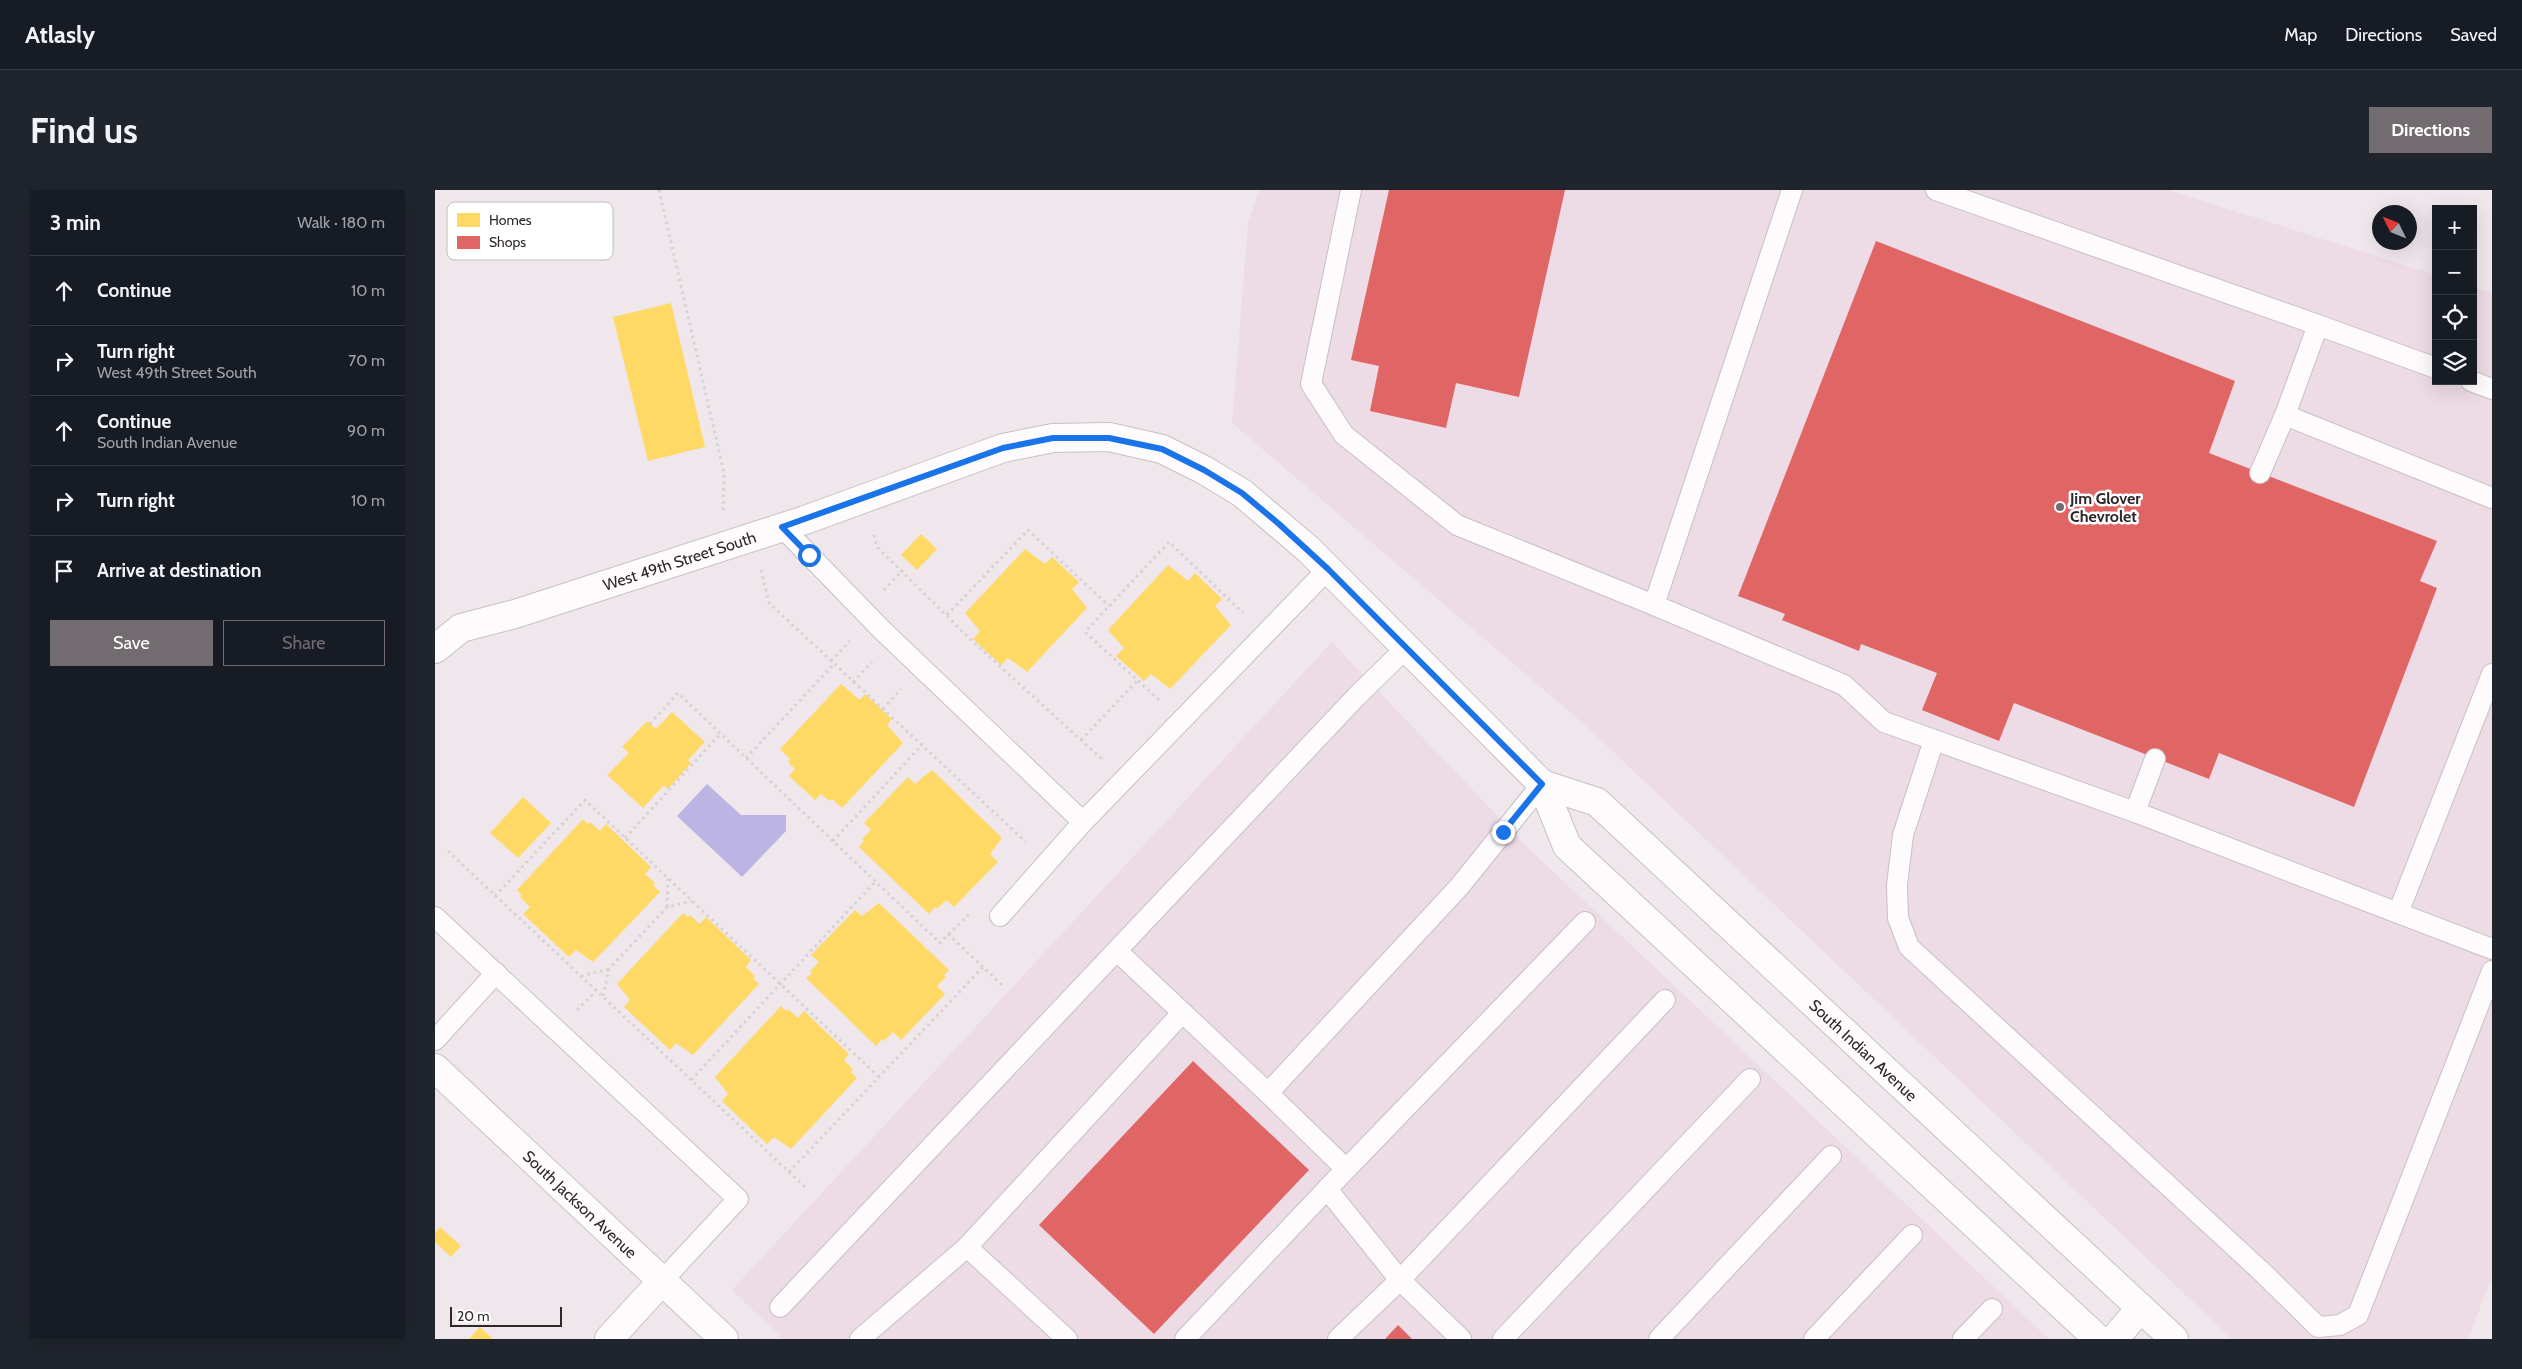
<!DOCTYPE html>
<meta charset="utf-8">
<style>
body{margin:0;font-family:Cabin,sans-serif;background:#20242c;color:#f1f3f6}
.controls{position:absolute;right:15px;top:15px;display:grid;overflow:hidden;border-radius:0px;box-shadow:0 5px 20px #0002}
.controls button{width:45px;height:45px;display:grid;place-items:center;padding:0;border:0;border-bottom:1px solid #363941;background:#171b24;color:#f1f3f6;font:25px sans-serif}
.compass{position:absolute;left:1937px;top:15px;width:45px;height:45px;border-radius:50%;background:#171b24;box-shadow:0 5px 20px #0002;rotate:313deg}
.scale{position:absolute;left:15px;bottom:12px;width:112px;box-sizing:border-box;padding-left:5px;border:2px solid #2e282b;border-top:0;font-size:14px;line-height:18px;white-space:nowrap;color:#2e282b;-webkit-text-stroke:4px #fff;paint-order:stroke}
.stop{position:absolute;width:15px;height:15px;margin:-11px;border:4px solid #1a73e8;border-radius:50%;background:#fff}
.stop.end{background:#1a73e8;border-color:#fff;box-shadow:0 1px 5px #0008}
.list{margin:0;padding:0;list-style:none}
h2{display:flex;justify-content:space-between;align-items:center;height:65px;margin:0;padding:0 20px;font-size:21px}
h2 small{font-size:16px;font-weight:400;color:#9ea1a6}
.list li{display:grid;grid-template-columns:32px 1fr auto;gap:15px;align-items:center;box-sizing:border-box;height:70px;padding:0 20px;border-top:1px solid #363941}
.list b{display:block;font-size:19px;white-space:nowrap}
.list p{margin:0;font-size:16px;white-space:nowrap;color:#9ea1a6}
.list em{font-size:16px;font-style:normal;color:#9ea1a6}
.actions{display:flex;gap:10px;padding:15px 20px}
.actions a{flex:1;padding:11px 0;border:1px solid #726b6f;border-radius:0px;text-align:center;font-size:18px;color:#726b6f}
.actions .main{background:#726b6f;color:#fff}
.icon{flex:none;width:28px;height:28px;fill:none;stroke:currentColor;stroke-width:2;stroke-linecap:round;stroke-linejoin:round}
.map{position:relative;flex:none;width:2057px;height:1149px;overflow:hidden;border-radius:0px}
header{display:flex;align-items:center;gap:30px;box-sizing:border-box;height:70px;padding:0 25px;background:#171b24;border-bottom:1px solid #363941}
header strong{font-size:24px}
nav{display:flex;gap:28px;margin-inline-start:auto;font-size:18px}
.intro{display:flex;align-items:center;justify-content:space-between;box-sizing:border-box;height:120px;padding:0 30px}
h1{margin:0;font-size:35px}
.button{padding:12px 22px;border-radius:0px;background:#726b6f;color:#fff;font-size:18px;font-weight:700}
main{display:flex;gap:30px;padding:0 30px}
aside{flex:1;background:#171b24;border-radius:0px;box-shadow:0 5px 20px #0002}
.map>svg:first-child{display:block}
</style>
<header>
<strong>Atlasly</strong>
<nav><a>Map</a><a>Directions</a><a>Saved</a></nav>
</header>
<div class="intro"><h1>Find us</h1><a class="button">Directions</a></div>
<main>
<aside>
<h2>3 min<small>Walk · 180 m</small></h2>
<ul class="list">
<li><svg class="icon" aria-label="ahead" viewBox="0 0 24 24"><path d="M12 20V5M6 11l6-6 6 6"/></svg><div><b>Continue</b></div><em>10 m</em></li>
<li><svg class="icon" aria-label="right" viewBox="0 0 24 24"><path d="M7 20v-9h11M14 6l5 5-5 5"/></svg><div><b>Turn right</b><p>West 49th Street South</p></div><em>70 m</em></li>
<li><svg class="icon" aria-label="ahead" viewBox="0 0 24 24"><path d="M12 20V5M6 11l6-6 6 6"/></svg><div><b>Continue</b><p>South Indian Avenue</p></div><em>90 m</em></li>
<li><svg class="icon" aria-label="right" viewBox="0 0 24 24"><path d="M7 20v-9h11M14 6l5 5-5 5"/></svg><div><b>Turn right</b></div><em>10 m</em></li>
<li><svg class="icon" aria-label="arrive" viewBox="0 0 24 24"><path d="M6 21V4h12l-3 4 3 4H6"/></svg><div><b>Arrive at destination</b></div></li>
</ul>
<div class="actions"><a class="main">Save</a><a>Share</a></div>
</aside>
<div class="map">
<svg width="2057" height="1149" viewBox="0 0 2057 1149">
<rect width="100%" height="100%" fill="#f0e7ec"/>
<!-- built -->
<g fill="#eddbe5">
<polygon points="824,0 1733,0 2001,85 2001,191 2038,191 2038,97 2057,103 2057,1086 2033,1149 1797,1149 1150,535 797,233 813,34"/>
<polygon points="897,452 1092,657 1614,1149 348,1149 297,1100"/>
</g>
<!-- water -->
<polygon fill="#bcb5e4" points="272,594 306,625 351,625 351,641 307,687 242,626"/>
<!-- homes -->
<g fill="#ffd966">
<polygon points="236,113 270,257 213,271 178,127"/>
<polygon points="486,344 502,359 482,380 466,365"/>
<polygon points="590,359 610,374 617,367 644,392 637,399 652,418 592,482 573,468 566,475 538,449 545,441 530,423"/>
<polygon points="733,375 753,391 760,383 787,409 780,416 796,435 735,499 716,484 709,491 681,466 689,458 673,440"/>
<polygon points="406,494 425,510 430,504 457,529 452,535 468,553 407,618 397,609 394,611 386,604 380,610 354,586 360,579 353,572 355,569 345,559"/>
<polygon points="237,522 270,552 253,570 256,573 233,599 229,595 208,618 172,585 194,563 187,557 212,531 221,539"/>
<polygon points="497,580 567,648 555,664 563,672 519,717 511,710 502,719 500,717 494,724 424,657 429,651 427,649 436,640 429,633 473,587 480,594"/>
<polygon points="88,607 116,633 83,668 55,643"/>
<polygon points="148,629 153,634 155,632 165,641 171,634 216,677 210,684 220,693 218,695 225,702 158,772 141,760 134,767 88,724 95,717 85,707 87,706 82,700"/>
<polygon points="444,713 514,780 509,785 511,787 502,796 510,804 466,850 458,842 449,851 447,849 441,856 371,788 377,783 375,781 384,772 376,765 420,720 427,726"/>
<polygon points="248,723 253,727 255,725 265,734 271,727 316,770 311,777 320,786 318,788 324,794 258,865 241,853 235,860 189,817 195,810 182,794"/>
<polygon points="346,816 351,821 353,819 363,828 369,821 414,864 409,870 418,879 416,882 422,888 356,959 339,947 332,954 287,911 293,904 280,887"/>
<polygon points="5,1037 26,1056 16,1067 0,1052 0,1043"/>
<polygon points="45,1137 58,1149 34,1149"/>
</g>
<!-- shops -->
<g fill="#e06666">
<polygon points="954,0 1130,0 1084,207 1021,193 1011,238 935,221 944,176 916,170"/>
<polygon points="1441,51 1800,191 1774,263 2002,351 1985,391 2002,398 1919,617 1784,563 1774,589 1579,513 1564,551 1487,520 1502,483 1426,454 1424,461 1347,430 1350,424 1303,406"/>
<polygon points="758,871 874,980 719,1144 604,1035"/>
<polygon points="963,1135 977,1149 950,1149"/>
</g>
<g fill="none" stroke-linecap="round" stroke-linejoin="round">
<defs>
<g id="lane">
<polyline points="916,0 876,194 909,245 1022,335 1219,415"/>
<polyline points="1357,0 1219,415 1409,495 1449,532 1700,622 2057,759"/>
<polyline points="1501,0 1883,135 1850,225 2057,308"/>
<polyline points="1883,135 2001,178"/>
<polyline points="2036,191 2057,199"/>
<polyline points="1825,283 1850,225"/>
<polyline points="347,337 447,440 648,632"/>
<polyline points="1499,550 1468,645 1462,695 1463,728 1474,757 1825,1080 1883,1137 1905,1135 1923,1125 2057,781"/>
<polyline points="1700,622 1720,569"/>
<polyline points="1963,723 2057,484"/>
<polyline points="565,726 648,632 893,379"/>
<polyline points="0,727 303,1009 227,1091"/>
<polyline points="682,761 833,903 911,979"/>
<polyline points="0,850 61,783"/>
<polyline points="833,903 1024,697 1107,594"/>
<polyline points="532,1057 632,1149"/>
<polyline points="345,1117 921,507 971,458"/>
<polyline points="425,1149 532,1057 747,823"/>
<polyline points="750,1149 892,999"/>
<polyline points="903,1149 965,1090 1230,810"/>
<polyline points="1026,1149 965,1090 892,999 1150,732"/>
<polyline points="1068,1149 1315,889"/>
<polyline points="1224,1149 1396,966"/>
<polyline points="1379,1149 1477,1045"/>
<polyline points="1528,1149 1557,1119"/>
</g>
<g id="street">
<path id="s1" d="M 0,459 L 26,438 L 80,424 L 370,330 L 568,258 L 618,248 L 674,247 L 727,259 L 769,280 L 807,303 L 873,359 L 1107,594 L 1132,656 L 1663,1149"/>
<path id="s2" d="M 1107,594 L 1162,612 L 1739,1149"/>
<path id="s3" d="M 0,878 L 289,1149"/>
<polyline points="174,1149 227,1091"/>
<polyline points="1679,1149 1706,1118"/>
</g>
</defs>
<!-- lane casing -->
<use href="#lane" stroke="#c7c0c4" stroke-width="22"/>
<!-- street casing -->
<use href="#street" stroke="#c7c0c4" stroke-width="30"/>
<!-- path -->
<g stroke="#d4d2d3" stroke-width="3" stroke-dasharray="2.5 4" stroke-linecap="butt">
<polyline points="224,0 289,283 288,322"/>
<polyline points="439,345 442,357 534,448 668,570"/>
<polyline points="326,380 334,413 591,652"/>
<polyline points="449,400 468,380"/>
<polyline points="512,425 593,340 674,416"/>
<polyline points="396,471 415,451"/>
<polyline points="418,492 437,472"/>
<polyline points="724,510 650,442 734,352 808,423"/>
<polyline points="448,519 466,499"/>
<polyline points="215,534 243,503 505,753 534,724"/>
<polyline points="646,550 703,490"/>
<polyline points="311,568 399,474"/>
<polyline points="190,648 285,544"/>
<polyline points="398,651 487,555"/>
<polyline points="13,661 370,997"/>
<polyline points="60,706 150,610 444,887"/>
<polyline points="232,717 233,689"/>
<polyline points="513,744 567,795"/>
<polyline points="146,786 174,779"/>
<polyline points="168,806 174,779 232,717 257,711"/>
<polyline points="142,820 161,801"/>
<polyline points="256,890 441,691"/>
<polyline points="354,982 548,777"/>
</g>
<!-- lane -->
<use href="#lane" stroke="#fdfbfc" stroke-width="20"/>
<!-- street -->
<use href="#street" stroke="#fdfbfc" stroke-width="28"/>
</g>
<g fill="none" stroke-linecap="round" stroke-linejoin="round">
<!-- route -->
<polyline stroke="#1a73e8" stroke-width="6" points="374,365 347,337 568,258 618,248 674,248 727,259 769,280 807,303 844,334 893,379 1107,594 1068,642"/>
</g>
<!-- markers -->
<circle fill="#726b6f" stroke="#fff" stroke-width="2" cx="1625" cy="317" r="5"/>
<g text-anchor="middle" dominant-baseline="central" stroke-width="5" stroke-linejoin="round" paint-order="stroke">
<!-- poi labels -->
<g font-size="16" font-weight="bold" fill="#2e282b" stroke="#fff" text-anchor="start">
<text x="1635" y="308">Jim Glover<tspan x="1635" dy="18">Chevrolet</tspan></text>
</g>
<!-- street labels -->
<g font-size="16" fill="#2e282b" stroke="#fff">
<text stroke="none"><textPath href="#s1" startOffset="262">West 49th Street South</textPath></text>
<text stroke="none"><textPath href="#s2" startOffset="422">South Indian Avenue</textPath></text>
<text stroke="none"><textPath href="#s3" startOffset="199">South Jackson Avenue</textPath></text>
</g>
</g>
<!-- legend -->
<rect x="12" y="12" width="166" height="58" rx="8" fill="#fff" stroke="#c0bebf" stroke-width="1"/>
<rect x="22" y="23" width="23" height="14" fill="#ffd966"/>
<rect x="22" y="46" width="23" height="13" fill="#e06666"/>
<g font-size="14" fill="#2e282b">
<text x="54" y="35">Homes</text>
<text x="54" y="57">Shops</text>
</g>
</svg>
<div class="controls">
<button>+</button>
<button>−</button>
<button><svg class="icon" aria-label="locate" viewBox="0 0 24 24"><circle cx="12" cy="12" r="6"/><path d="M12 2v4M12 18v4M2 12h4M18 12h4"/></svg></button>
<button><svg class="icon" aria-label="layers" viewBox="0 0 24 24"><path d="M12 4l9 5-9 5-9-5zM3 14l9 5 9-5"/></svg></button>
</div>
<svg class="compass" viewBox="-18 -18 36 36"><path d="M0-13l5 13h-10z" fill="#e53935"/><path d="M0 13l5-13h-10z" fill="#9ea1a6"/></svg>
<div class="scale">20 m</div>
<div class="stop" style="left:374px;top:365px"></div>
<div class="stop end" style="left:1068px;top:642px"></div>
</div>
</main>
